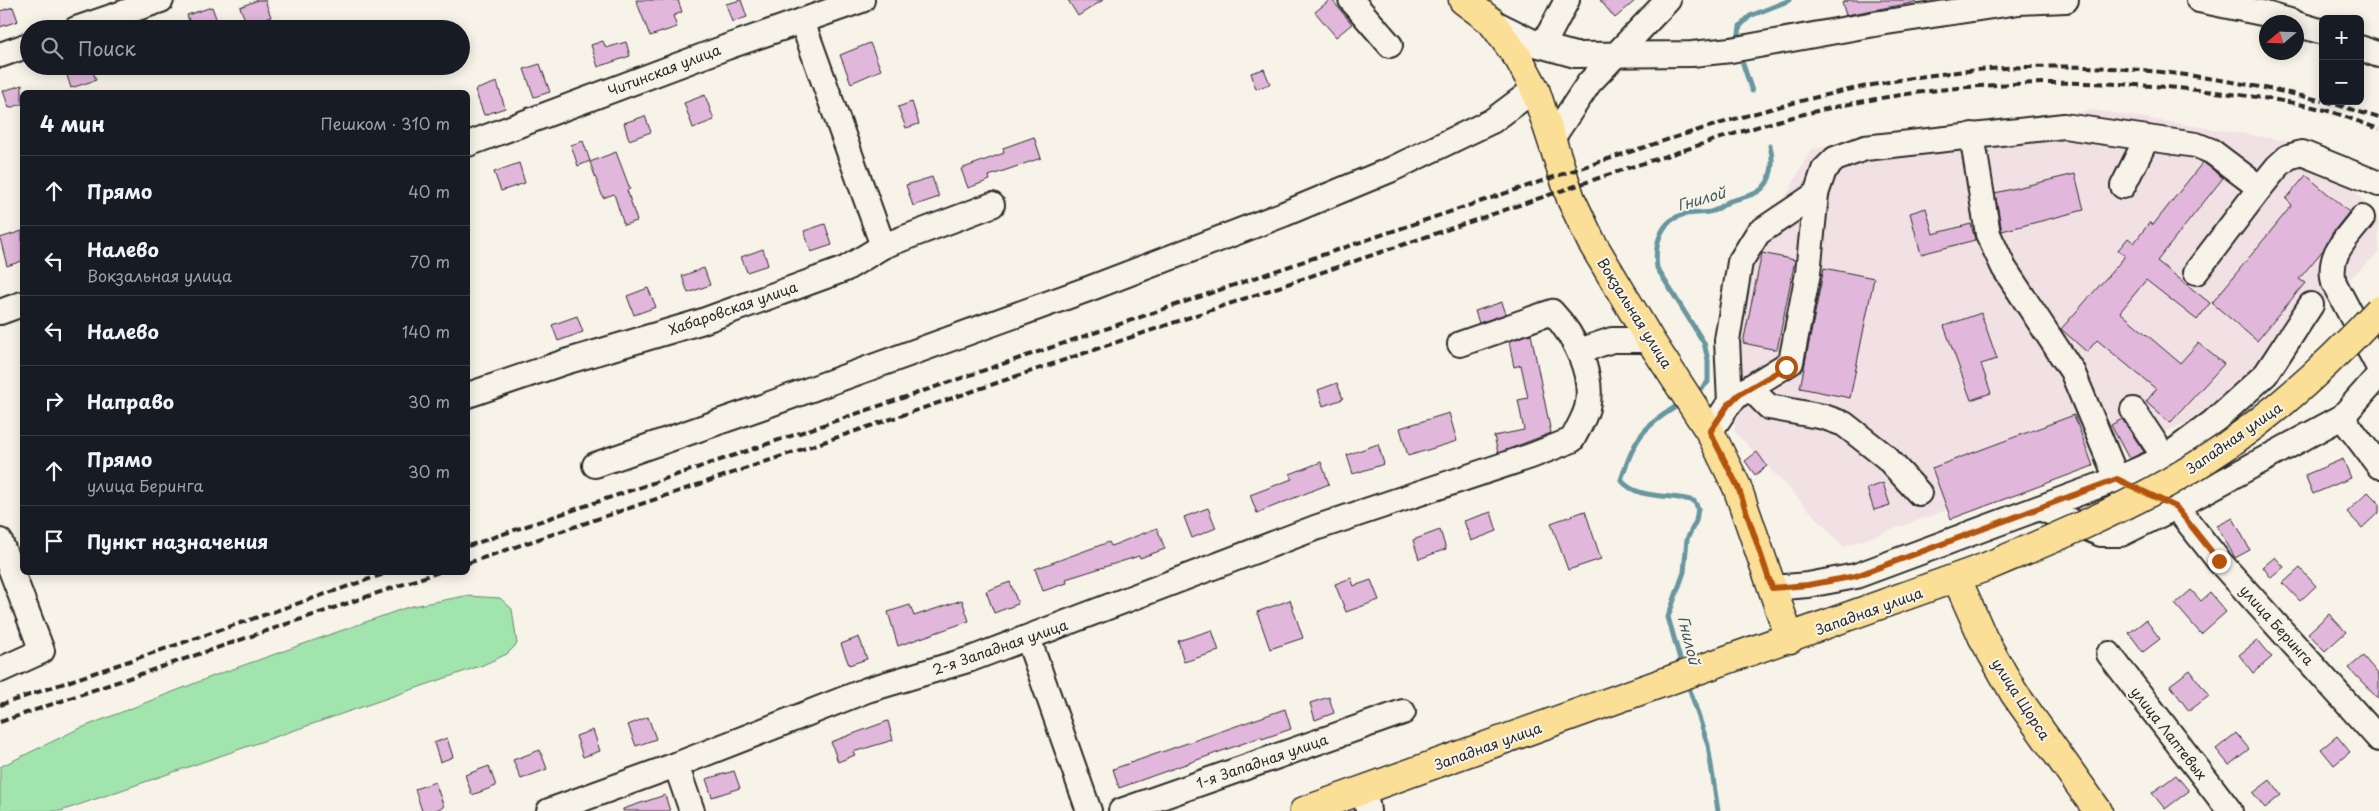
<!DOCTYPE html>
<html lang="ru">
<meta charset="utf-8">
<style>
body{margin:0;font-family:"Playpen Sans",sans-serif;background:#242831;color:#f1f3f6}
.controls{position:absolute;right:15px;top:15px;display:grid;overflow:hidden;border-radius:8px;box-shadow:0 2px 12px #0003}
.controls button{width:45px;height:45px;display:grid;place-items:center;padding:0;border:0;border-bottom:1px solid #363941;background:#171b24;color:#f1f3f6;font:25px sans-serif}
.compass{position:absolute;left:2259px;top:15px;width:45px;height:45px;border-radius:50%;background:#171b24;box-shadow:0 2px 12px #0003;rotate:251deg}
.stop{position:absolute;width:15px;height:15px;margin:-11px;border:4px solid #b45309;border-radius:50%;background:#fff}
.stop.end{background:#b45309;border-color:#fff;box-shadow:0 1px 5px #0008}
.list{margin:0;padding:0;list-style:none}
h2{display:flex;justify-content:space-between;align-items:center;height:65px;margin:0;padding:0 20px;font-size:21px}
h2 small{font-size:16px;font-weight:400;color:#9ea1a6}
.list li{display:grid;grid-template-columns:32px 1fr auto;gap:15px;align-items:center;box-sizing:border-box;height:70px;padding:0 20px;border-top:1px solid #363941}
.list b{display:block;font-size:19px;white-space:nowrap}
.list p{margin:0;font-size:16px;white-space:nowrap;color:#9ea1a6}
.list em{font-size:16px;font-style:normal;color:#9ea1a6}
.icon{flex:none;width:28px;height:28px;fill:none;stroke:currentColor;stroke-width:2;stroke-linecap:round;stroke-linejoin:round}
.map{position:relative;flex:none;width:2379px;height:811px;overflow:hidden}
.search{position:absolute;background:#171b24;box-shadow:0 2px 12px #0003;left:20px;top:20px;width:450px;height:55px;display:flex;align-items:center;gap:12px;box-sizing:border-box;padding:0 18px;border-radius:28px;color:#9ea1a6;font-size:19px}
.panel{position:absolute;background:#171b24;box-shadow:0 2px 12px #0003;left:20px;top:90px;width:450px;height:485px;border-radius:8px}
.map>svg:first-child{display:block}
</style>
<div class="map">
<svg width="2379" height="811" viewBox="0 0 2379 811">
<rect width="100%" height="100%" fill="#f7f3e8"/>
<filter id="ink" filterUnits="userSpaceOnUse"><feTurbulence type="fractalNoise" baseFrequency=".02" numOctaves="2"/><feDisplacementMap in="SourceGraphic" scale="10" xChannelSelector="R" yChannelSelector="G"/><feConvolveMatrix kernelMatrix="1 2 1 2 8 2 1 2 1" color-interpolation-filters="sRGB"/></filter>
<g filter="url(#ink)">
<!-- built -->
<polygon fill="#f1e1e4" points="2094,110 2320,146 2378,219 2379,252 2197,420 1844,547 1735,432 1730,303 1811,149"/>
<!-- green -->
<polygon fill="#a2e4ad" stroke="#66886c" points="465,596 500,598 512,609 517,644 507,654 483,665 61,811 0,811 0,767 76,730 216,675 408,607"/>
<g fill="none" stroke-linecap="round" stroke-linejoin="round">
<!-- stream -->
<g stroke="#6796a0" stroke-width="5">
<polyline points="1738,41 1740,26 1750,16 1790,0"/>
<polyline points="1743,64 1752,91"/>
<path d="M 1700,390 L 1708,382 L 1708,360 L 1704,343 L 1657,268 C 1654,245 1660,219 1686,214 C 1695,212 1705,214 1713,211 C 1719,209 1724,204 1730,201 C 1739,198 1750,197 1759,191 C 1773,182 1774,160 1770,146"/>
<path d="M 1677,406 C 1641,428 1634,440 1621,480 C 1638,501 1671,493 1694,501 L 1698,508 L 1696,521 L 1687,539 L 1684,572 L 1668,617 L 1682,666"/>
<polyline points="1687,681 1708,745 1718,811"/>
</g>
</g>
<!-- building -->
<g fill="#e2b7dc" stroke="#2b2b2b">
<polygon points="258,0 265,0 271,17 247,25 240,7"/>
<polygon points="636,0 678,0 682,12 673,16 677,27 650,36"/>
<polygon points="741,0 747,17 732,22 726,4"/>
<polygon points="1068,0 1103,0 1078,16"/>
<polygon points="1330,0 1332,0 1352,24 1336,37 1315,12"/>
<polygon points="1600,0 1636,0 1615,18"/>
<polygon points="1849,0 1917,0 1917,2 1846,15 1842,3"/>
<polygon points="13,7 18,21 0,27 0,11"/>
<polygon points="212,7 220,29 192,29 187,15"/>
<polygon points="603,41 606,48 626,42 630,56 598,67 591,45"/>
<polygon points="870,43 881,70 851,83 840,55"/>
<polygon points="540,64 550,92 534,97 524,69"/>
<polygon points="72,66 91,66 96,80 71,88 65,69"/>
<polygon points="1264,69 1270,84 1256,89 1251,73"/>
<polygon points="497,82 505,108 484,115 475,90"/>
<polygon points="22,85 22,104 9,108 3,91"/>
<polygon points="705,95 714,120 693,128 684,103"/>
<polygon points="912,102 919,124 906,128 898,107"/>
<polygon points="645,116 651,132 629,140 624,123"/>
<polygon points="1034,137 1041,158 989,176 990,180 968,188 961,169 1004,153 1003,148"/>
<polygon points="583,141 590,161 578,166 571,145"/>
<polygon points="616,152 630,189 627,190 637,221 624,225 614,194 603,198 590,162"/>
<polygon points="2203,162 2223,178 2157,261 2210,303 2197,320 2146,280 2120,312 2180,363 2198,343 2224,364 2170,423 2146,402 2156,389 2097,340 2087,352 2061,329 2122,260 2125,255 2118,250 2128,238 2134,243 2150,222 2153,225"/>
<polygon points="519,163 525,183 501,191 494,172"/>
<polygon points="2075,174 2084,210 2002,231 1995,193"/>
<polygon points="2306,175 2349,212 2333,232 2323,250 2299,279 2305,283 2257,341 2212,303 2292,205 2286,199"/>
<polygon points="932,177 939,197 913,206 906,185"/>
<polygon points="1926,208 1933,234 1971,224 1975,240 1921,254 1910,213"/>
<polygon points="825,224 832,245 811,252 804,231"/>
<polygon points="22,231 22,261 7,266 0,238"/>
<polygon points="763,249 768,265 747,272 741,257"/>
<polygon points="1762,253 1795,260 1777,350 1743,343"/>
<polygon points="704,268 710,285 688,293 682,276"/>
<polygon points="1824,268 1874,278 1850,398 1800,388"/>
<polygon points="648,288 656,307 634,315 627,296"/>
<polygon points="1502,302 1506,314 1479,323 1475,311"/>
<polygon points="1981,313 1997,359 1981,364 1991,393 1971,400 1944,326"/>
<polygon points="577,316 583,332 558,341 552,325"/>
<polygon points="1531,334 1551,433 1498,453 1494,436 1524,430 1518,400 1528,398 1521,365 1514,367 1509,341"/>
<polygon points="1337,383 1343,399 1323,406 1318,390"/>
<polygon points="1449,413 1457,441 1408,456 1400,428"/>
<polygon points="2074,415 2093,466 1951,519 1932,468"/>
<polygon points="2122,419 2144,452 2129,459 2111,425"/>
<polygon points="1378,444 1384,464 1353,474 1347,455"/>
<polygon points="1757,452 1767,466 1755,475 1745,461"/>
<polygon points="2343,459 2351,478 2313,494 2305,475"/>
<polygon points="1321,462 1329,484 1257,513 1250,495 1292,479 1290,474"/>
<polygon points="1883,483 1890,505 1874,510 1867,489"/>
<polygon points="2368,492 2379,503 2379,512 2362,528 2347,512"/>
<polygon points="1208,508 1216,528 1192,538 1184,517"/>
<polygon points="1585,511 1601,559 1568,570 1551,523"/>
<polygon points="1491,512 1497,531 1471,541 1464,521"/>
<polygon points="2233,518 2250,550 2235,558 2217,526"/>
<polygon points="1157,528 1165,549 1140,558 1139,556 1066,579 1067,583 1043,591 1035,569 1109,542 1111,546"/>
<polygon points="1440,530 1446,549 1419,559 1413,540"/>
<polygon points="2275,557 2284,567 2271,578 2263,567"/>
<polygon points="2300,568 2316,586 2300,601 2283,583"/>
<polygon points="1351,578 1354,586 1371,580 1379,600 1346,612 1335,584"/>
<polygon points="1010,582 1018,604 994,613 986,591"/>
<polygon points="2191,590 2201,601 2210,593 2226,612 2201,634 2175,604"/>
<polygon points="962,600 969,621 898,646 888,612 910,605 914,616"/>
<polygon points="1290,600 1303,638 1270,649 1257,612"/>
<polygon points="2329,614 2346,632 2325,651 2308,633"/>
<polygon points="2146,620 2160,639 2143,652 2129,633"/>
<polygon points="1212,630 1219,651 1184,662 1178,641"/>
<polygon points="859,637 867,659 849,665 841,644"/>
<polygon points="2258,640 2272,657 2253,673 2239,655"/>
<polygon points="2363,656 2379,675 2379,700 2349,668"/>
<polygon points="2190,670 2209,696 2189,711 2170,685"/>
<polygon points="1329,697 1334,713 1315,720 1310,703"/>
<polygon points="1285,709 1291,729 1262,739 1261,737 1119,788 1113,769"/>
<polygon points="648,717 656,739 636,746 628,725"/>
<polygon points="888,721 893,740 853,752 855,755 838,762 831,742"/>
<polygon points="593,730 600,751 583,757 576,736"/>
<polygon points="2236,733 2249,749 2229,765 2216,749"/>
<polygon points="2337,736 2350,752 2334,765 2321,749"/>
<polygon points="447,738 453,757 440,762 434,743"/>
<polygon points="540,750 547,769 521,779 513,760"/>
<polygon points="489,766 496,786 472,795 465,775"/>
<polygon points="734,771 740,788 712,797 706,779"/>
<polygon points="2176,775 2189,791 2165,809 2152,793"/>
<polygon points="2270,780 2281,795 2265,808 2253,793"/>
<polygon points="435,782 444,807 433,811 422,811 415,789"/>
<polygon points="665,795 670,811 623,811 623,809"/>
</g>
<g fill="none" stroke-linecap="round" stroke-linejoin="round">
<defs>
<g id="minor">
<polyline points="1351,0 1390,45"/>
<polyline points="2199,0 2262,13 2293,22"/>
<polyline points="802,21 883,246"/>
<polyline points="1491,21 1539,45 1575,55 1692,54 1731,50 1880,23 2019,2 2066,0"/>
<polyline points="2296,24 2323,32"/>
<polyline points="76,29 161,0"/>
<polyline points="1539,45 1549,34 1567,0"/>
<polyline points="2360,48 2379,55"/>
<polyline points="0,55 29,45"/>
<polyline points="1972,135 1988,234 2004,268 2072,371 2117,479 2165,458 2213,422 2266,374 2311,305"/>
<polyline points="1551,140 1589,83 1668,0"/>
<polyline points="468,144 727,47 862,0"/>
<polyline points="2123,186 2147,138"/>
<polyline points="2260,188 2277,167 2288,157 2302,153 2379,184"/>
<path d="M 2362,218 C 2346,239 2327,254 2334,283 L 2379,368"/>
<polyline points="0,312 22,304"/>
<polyline points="1579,351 1612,340 1650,340"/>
<polyline points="1751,389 1769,407 1824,417 1844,424 1886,457 1919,493"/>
<polyline points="468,395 565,362 700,322 845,269 883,246 992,205"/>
<polyline points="1730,402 1727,340 1740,262 1758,233 1816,194"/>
<polyline points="2133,410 2165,458"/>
<polyline points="2342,417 2379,466"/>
<polyline points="1710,432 1728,405 1738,395 1791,362 1808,273 1816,194 1824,170 1835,159 1865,148 2064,126 2196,145 2211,151 2260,188 2196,272"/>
<polyline points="595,465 759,408 1091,288 1284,214 1390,170 1492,121 1535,89"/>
<polyline points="2040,508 2101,534 2121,534 2176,507 2219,561 2379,739"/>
<polyline points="0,541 42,651 0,670"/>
<polyline points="1772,588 1808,585 1856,576 2117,479 2176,507 2342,417 2379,375"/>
<polyline points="1028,638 1089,811"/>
<polyline points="2109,654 2230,811"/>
<polyline points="676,765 692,811"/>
<polyline points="1365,791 1368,811"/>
<path d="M 549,811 L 676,765 L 867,690 L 971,659 L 1315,528 L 1531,456 L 1572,440 C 1577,430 1584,419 1587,408 C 1595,375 1574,335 1552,312 L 1460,344"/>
<polyline points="1121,811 1403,712"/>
</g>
<g id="major">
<polyline points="1463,0 1491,21 1519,59 1535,89 1571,199 1591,241 1650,340 1710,432 1737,487 1790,639"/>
<polyline points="1957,579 1983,638 2014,693 2098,811"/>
<polyline points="1304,811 1986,567"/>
</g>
</defs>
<!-- minor casing -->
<use href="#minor" stroke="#2b2b2b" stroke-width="28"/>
<!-- major casing -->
<use href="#major" stroke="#2b2b2b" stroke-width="31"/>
<!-- minor -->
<use href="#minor" stroke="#f7f3e8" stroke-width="24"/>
<!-- major -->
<use href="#major" stroke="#fbdf96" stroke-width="28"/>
<!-- rail -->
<g stroke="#2b2b2b" stroke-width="4" stroke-dasharray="8 4" stroke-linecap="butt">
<polyline points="2325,101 2379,118"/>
<path d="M 468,546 C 725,458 983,371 1240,283 C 1357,243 1473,204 1590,165 C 1726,120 1861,76 2005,68 C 2114,62 2217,75 2323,101"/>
<path d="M 468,563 L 1631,167 C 1696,147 1760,123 1826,109 C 1945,82 2067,77 2188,89 C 2232,94 2275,98 2317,108 C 2338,113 2359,122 2379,129"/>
<polyline points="0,705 390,572"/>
<polyline points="0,722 439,572"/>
</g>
<defs>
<path id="major-bridge" d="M 1986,567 C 2048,541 2110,515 2169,482 C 2250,436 2316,378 2379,310"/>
</defs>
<!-- major-bridge casing -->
<use href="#major-bridge" stroke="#2b2b2b" stroke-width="31" stroke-linecap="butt"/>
<!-- major-bridge -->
<use href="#major-bridge" stroke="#fbdf96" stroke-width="28"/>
</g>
</g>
<g fill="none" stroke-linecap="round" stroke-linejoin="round" filter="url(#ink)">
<!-- route -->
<polyline stroke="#b45309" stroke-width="6" points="1786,367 1738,395 1728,405 1710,432 1738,487 1772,588 1808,585 1856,576 2117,479 2176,507 2219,561"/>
</g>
<g text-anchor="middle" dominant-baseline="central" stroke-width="4" stroke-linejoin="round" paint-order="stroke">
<!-- street labels -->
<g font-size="14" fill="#2b2b2b" stroke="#f7f3e8">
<text transform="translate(664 70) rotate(-21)">Читинская улица</text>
<text transform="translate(733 308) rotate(-19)">Хабаровская улица</text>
<text transform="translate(1635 313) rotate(58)">Вокзальная улица</text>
<text transform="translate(2234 438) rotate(-35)">Западная улица</text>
<text transform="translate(1869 611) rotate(-20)">Западная улица</text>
<text transform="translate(2277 625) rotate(48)">улица Беринга</text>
<text transform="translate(1000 647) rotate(-19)">2-я Западная улица</text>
<text transform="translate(2021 699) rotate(57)">улица Щорса</text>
<text transform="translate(2169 733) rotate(52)">улица Лаптевых</text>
<text transform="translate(1488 746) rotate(-20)">Западная улица</text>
<text transform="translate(1262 761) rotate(-19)">1-я Западная улица</text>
</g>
<!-- water labels -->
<g font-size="15" font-style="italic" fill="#44585c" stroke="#f7f3e8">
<text transform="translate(1701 198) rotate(-16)">Гнилой</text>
<text transform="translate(1690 640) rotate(76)">Гнилой</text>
</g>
</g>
</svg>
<div class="controls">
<button>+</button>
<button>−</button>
</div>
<svg class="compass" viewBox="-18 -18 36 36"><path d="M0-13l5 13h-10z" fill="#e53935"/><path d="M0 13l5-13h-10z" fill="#9ea1a6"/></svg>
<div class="stop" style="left:1786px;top:367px"></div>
<div class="stop end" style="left:2219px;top:561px"></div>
<div class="search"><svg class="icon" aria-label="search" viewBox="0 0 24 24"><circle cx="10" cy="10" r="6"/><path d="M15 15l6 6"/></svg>Поиск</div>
<section class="panel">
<h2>4 мин<small>Пешком · 310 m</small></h2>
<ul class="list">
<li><svg class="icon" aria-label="ahead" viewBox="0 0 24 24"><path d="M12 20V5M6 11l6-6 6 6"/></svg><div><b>Прямо</b></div><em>40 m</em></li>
<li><svg class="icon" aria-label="left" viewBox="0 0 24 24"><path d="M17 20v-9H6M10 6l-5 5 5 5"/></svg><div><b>Налево</b><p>Вокзальная улица</p></div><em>70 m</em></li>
<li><svg class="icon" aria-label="left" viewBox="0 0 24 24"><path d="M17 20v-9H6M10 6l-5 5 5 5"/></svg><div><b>Налево</b></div><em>140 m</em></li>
<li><svg class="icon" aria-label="right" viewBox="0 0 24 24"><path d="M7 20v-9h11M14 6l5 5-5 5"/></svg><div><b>Направо</b></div><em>30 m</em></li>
<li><svg class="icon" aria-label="ahead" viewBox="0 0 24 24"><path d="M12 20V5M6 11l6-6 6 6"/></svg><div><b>Прямо</b><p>улица Беринга</p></div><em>30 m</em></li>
<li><svg class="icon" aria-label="arrive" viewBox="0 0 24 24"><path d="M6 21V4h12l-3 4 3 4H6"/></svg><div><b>Пункт назначения</b></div></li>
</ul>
</section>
</div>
